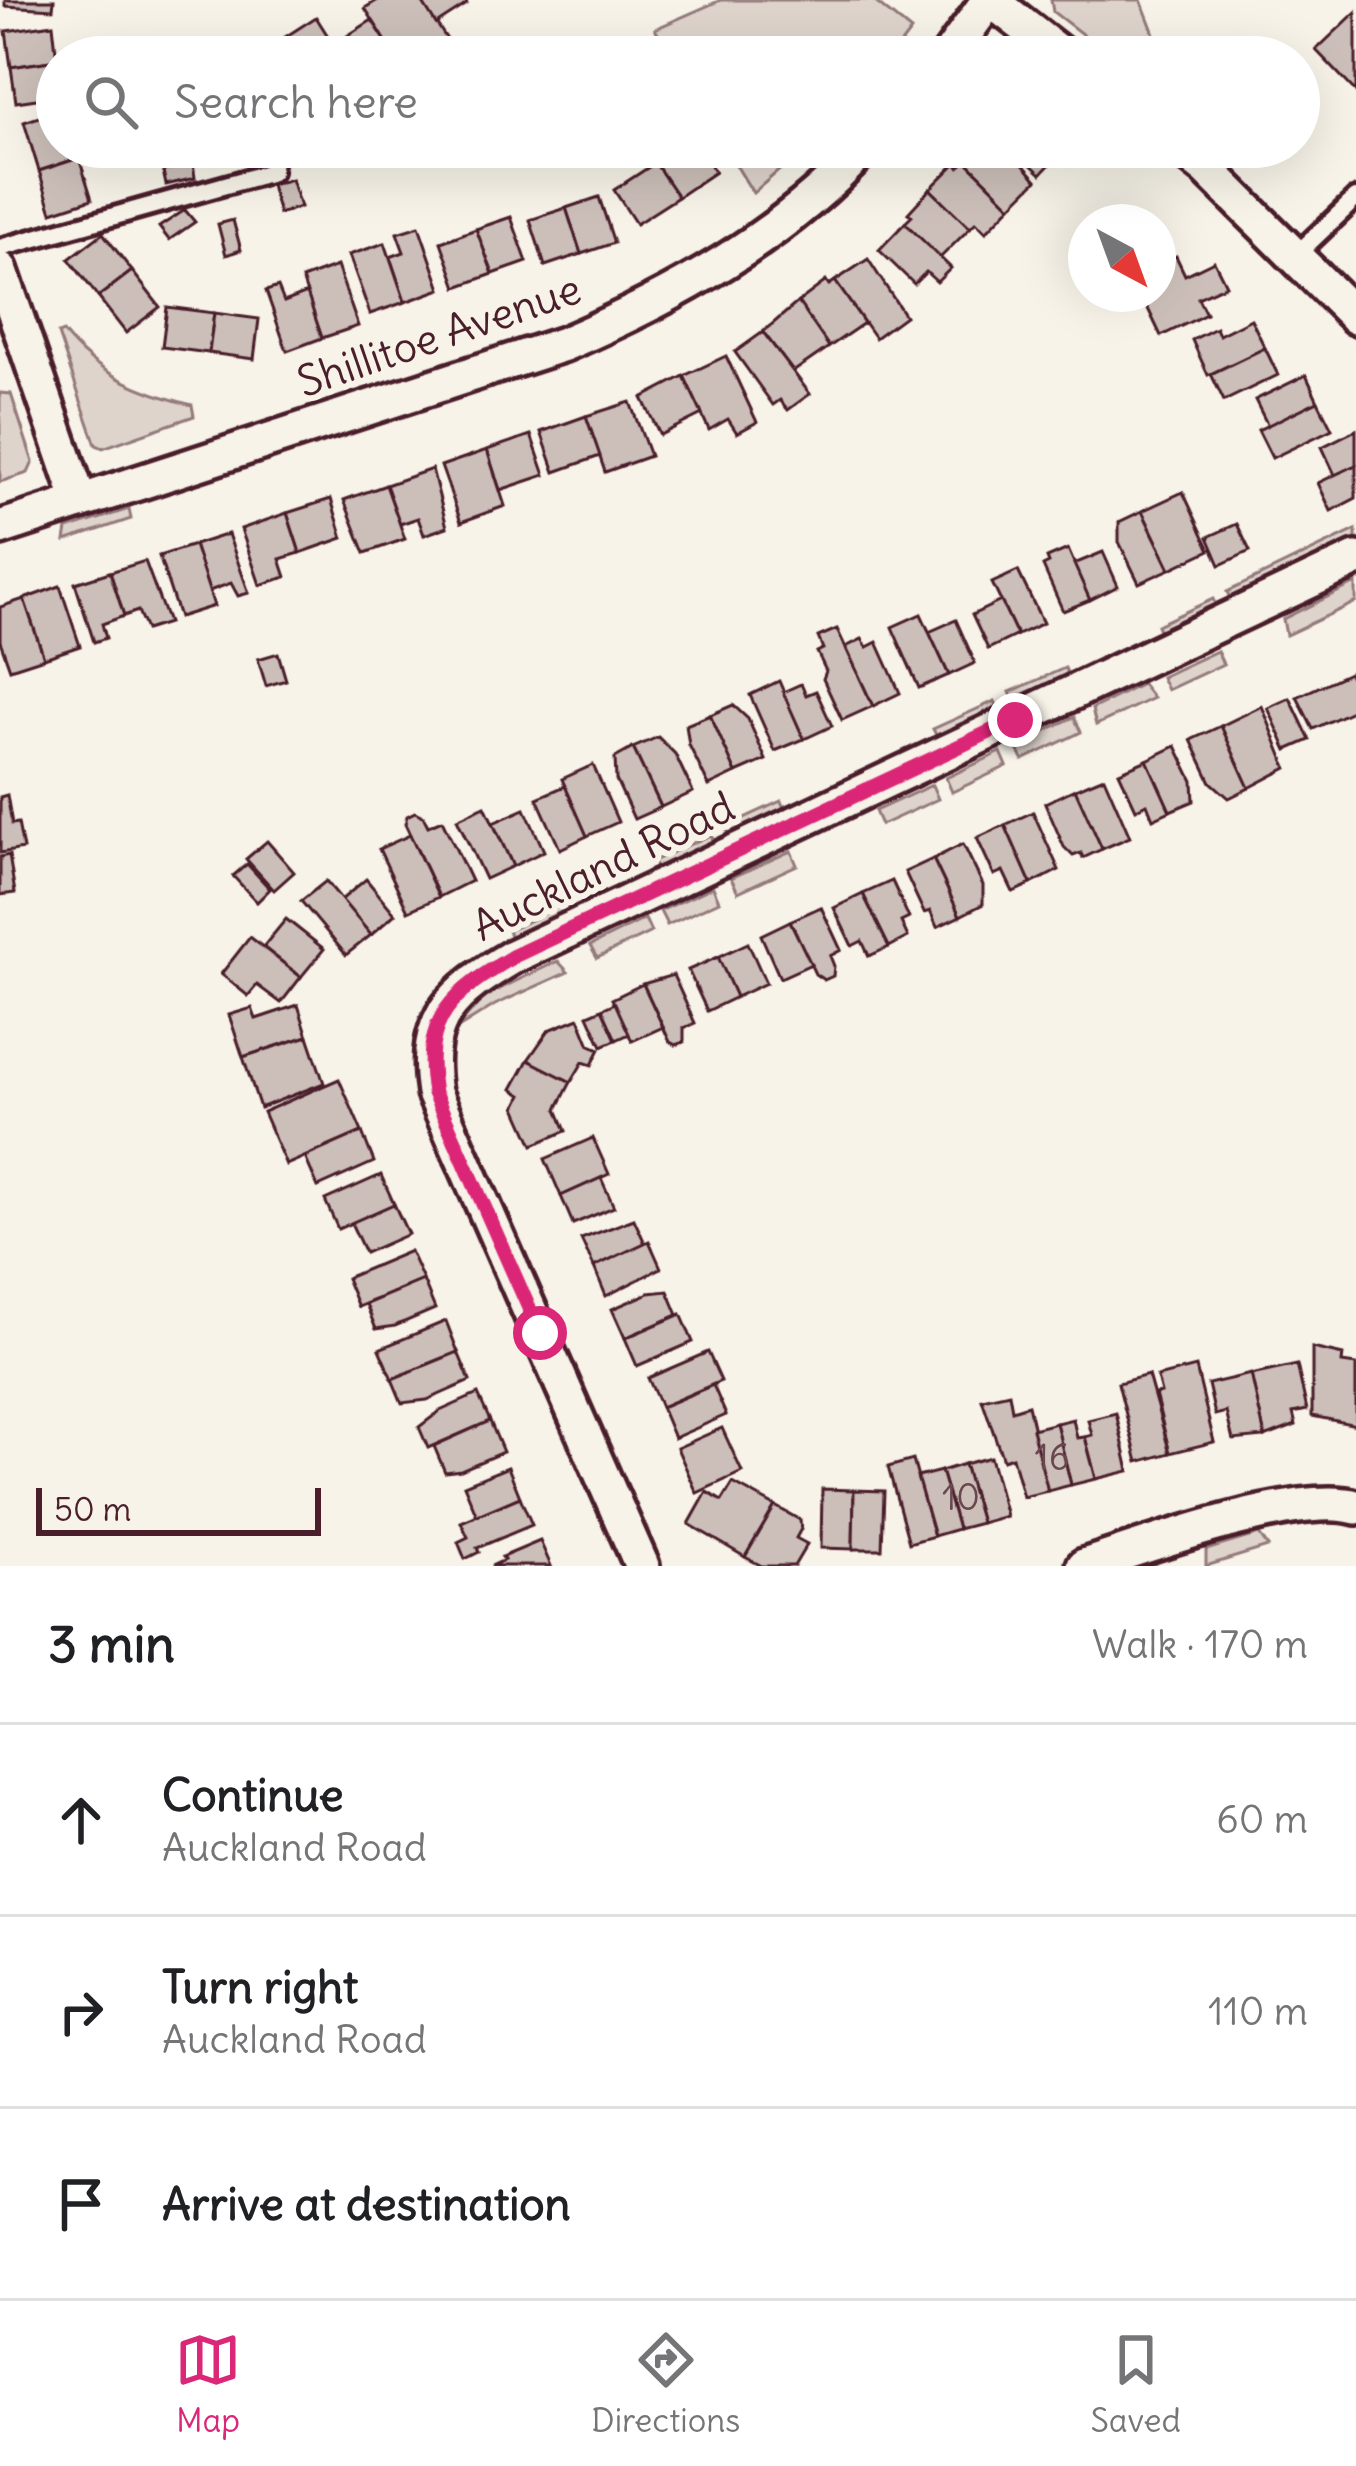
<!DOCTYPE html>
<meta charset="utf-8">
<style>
body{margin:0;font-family:Delius,sans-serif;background:#f6f6f6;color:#202124}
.compass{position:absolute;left:1068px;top:204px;width:108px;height:108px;border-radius:50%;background:#fff;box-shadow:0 12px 48px #0002;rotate:139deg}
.scale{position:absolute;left:36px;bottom:30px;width:285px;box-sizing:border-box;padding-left:12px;border:6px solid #4a1f2b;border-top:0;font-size:33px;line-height:42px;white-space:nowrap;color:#4a1f2b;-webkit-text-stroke:9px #f7f3e8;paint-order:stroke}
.stop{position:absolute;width:36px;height:36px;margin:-27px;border:9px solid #db2777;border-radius:50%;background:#fff}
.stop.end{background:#db2777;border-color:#fff;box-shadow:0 3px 12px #0008}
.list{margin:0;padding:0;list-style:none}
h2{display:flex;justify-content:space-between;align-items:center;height:156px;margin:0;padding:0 48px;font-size:51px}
h2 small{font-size:39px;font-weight:400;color:#757577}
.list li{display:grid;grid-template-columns:78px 1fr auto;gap:36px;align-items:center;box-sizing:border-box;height:192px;padding:0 48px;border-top:3px solid #e0e0e0}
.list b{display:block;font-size:45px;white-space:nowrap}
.list p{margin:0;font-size:39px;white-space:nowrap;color:#757577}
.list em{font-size:39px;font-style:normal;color:#757577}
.icon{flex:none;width:66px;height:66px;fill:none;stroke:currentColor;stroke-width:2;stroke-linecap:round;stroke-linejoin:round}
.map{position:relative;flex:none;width:1356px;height:1566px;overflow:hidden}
.search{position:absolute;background:#fff;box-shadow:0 12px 48px #0002;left:36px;right:36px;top:36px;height:132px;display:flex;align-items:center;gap:30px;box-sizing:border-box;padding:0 42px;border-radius:66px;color:#757577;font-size:45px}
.sheet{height:732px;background:#fff}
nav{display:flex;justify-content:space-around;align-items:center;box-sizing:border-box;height:168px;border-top:3px solid #e0e0e0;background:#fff;font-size:33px;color:#757577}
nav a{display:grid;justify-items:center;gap:6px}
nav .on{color:#db2777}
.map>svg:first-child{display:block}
</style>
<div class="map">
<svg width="1356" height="1566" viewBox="0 0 1356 1566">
<rect width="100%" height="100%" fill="#f7f3e8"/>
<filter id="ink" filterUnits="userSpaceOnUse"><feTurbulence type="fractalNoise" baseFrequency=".00833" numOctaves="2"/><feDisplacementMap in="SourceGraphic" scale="24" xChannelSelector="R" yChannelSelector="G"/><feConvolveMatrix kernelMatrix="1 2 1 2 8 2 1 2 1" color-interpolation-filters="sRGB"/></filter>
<g filter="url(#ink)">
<!-- green -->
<g fill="#ded4cc" stroke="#947a7c" stroke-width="3">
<polygon points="721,0 873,0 911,31 891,57 672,57 655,29"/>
<polygon points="1051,0 1141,0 1163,57 1112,57 1053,12"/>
<polygon points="725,147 787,147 796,156 753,193"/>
<path d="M 63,332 C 96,374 141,392 192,405 L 194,416 L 103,448 L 96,445 L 58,334 Z"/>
<polygon points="0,393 11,394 33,462 28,473 0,482"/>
<polygon points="129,509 131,519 65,541 67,529"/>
<polygon points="1356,530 1356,549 1234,606 1227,592"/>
<polygon points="1356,583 1356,602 1286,635 1283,619"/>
<polygon points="1213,599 1219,613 1163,639 1157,625"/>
<polygon points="1217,651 1223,664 1167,690 1161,677"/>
<polygon points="1065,668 1071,682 1017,707 1010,692"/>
<polygon points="1142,684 1153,698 1096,725 1092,709"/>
<polygon points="995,701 1001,715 940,743 933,729"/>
<polygon points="1074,717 1081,732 1023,760 1016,745"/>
<polygon points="1001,752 1007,766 952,792 946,778"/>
<polygon points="932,785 938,799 881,825 875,811"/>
<polygon points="781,801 787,815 732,841 725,827"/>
<polygon points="711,835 717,848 660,875 653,861"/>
<polygon points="791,851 797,865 738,892 731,878"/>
<polygon points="713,887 719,901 667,925 660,911"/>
<polygon points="566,903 572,916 514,944 508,931"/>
<polygon points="645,919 651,932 597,958 590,946"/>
<polygon points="558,961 568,972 495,1005 455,1030 485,996"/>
<polygon points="1259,1534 1268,1547 1206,1566 1206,1550"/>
</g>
<!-- building -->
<g fill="#ccbfb9" stroke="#4a1f2b" stroke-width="3">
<polygon points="5,0 54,0 53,9 5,6"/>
<polygon points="378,0 421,0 448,41 423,57 396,57 365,8"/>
<polygon points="421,0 465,0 467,4 436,24"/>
<polygon points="1356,12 1356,92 1316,50"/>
<polygon points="316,17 333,44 313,57 269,57 265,50"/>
<polygon points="372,20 396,57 356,57 344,38"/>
<polygon points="53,24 57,60 11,67 6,31"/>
<polygon points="57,60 57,96 16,102 11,67"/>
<polygon points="57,111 57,147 75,147 79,158 39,171 24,122"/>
<polygon points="679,147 699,147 715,172 678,197 655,163"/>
<polygon points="979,147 1007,147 1037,180 1011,206 966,161"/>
<polygon points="1012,147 1066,147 1041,174"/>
<polygon points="79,158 92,199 52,212 39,171"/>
<polygon points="966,161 1011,206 986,232 976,222 970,228 930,189 956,163 959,167"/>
<polygon points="193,163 195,178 166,185 163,171"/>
<polygon points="655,163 678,197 636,224 614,190"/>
<polygon points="291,179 300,207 279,214 271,185"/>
<polygon points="930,189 970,228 940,258 905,223 912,216 908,213"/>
<polygon points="599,197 614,243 581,254 566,208"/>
<polygon points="566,208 581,254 545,266 530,220"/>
<polygon points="185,210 195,222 169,240 159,227"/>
<polygon points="511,217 527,262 493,274 476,229"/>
<polygon points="233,220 241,250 226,255 218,224"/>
<polygon points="905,223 951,268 937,282 926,272 914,284 879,250"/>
<polygon points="419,226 441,289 405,302 390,257 404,252 397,233"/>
<polygon points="476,229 493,274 457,287 441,242"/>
<polygon points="103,233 132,271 98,297 69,259"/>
<polygon points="385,243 405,302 370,314 349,255"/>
<polygon points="1176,256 1185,275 1214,261 1226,285 1198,298 1206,314 1161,336 1141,294 1158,294 1158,265"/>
<polygon points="868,259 905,316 875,338 835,281"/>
<polygon points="337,266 358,326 322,338 302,279"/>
<polygon points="132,271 160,307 126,333 98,297"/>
<polygon points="826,281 829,285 835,281 864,323 829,347 798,302"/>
<polygon points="278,287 284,302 307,293 322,338 287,351 266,291"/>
<polygon points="798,302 829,347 793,372 763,332"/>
<polygon points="167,307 214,313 209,353 162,347"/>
<polygon points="214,313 259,319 254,359 209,353"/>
<polygon points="1251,319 1265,348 1208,375 1192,340 1216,328 1219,335"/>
<polygon points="763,332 810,394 788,410 780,400 773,405 735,352"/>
<polygon points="1265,348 1278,375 1224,401 1211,374"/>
<polygon points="726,356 757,422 737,433 728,419 709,430 684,376"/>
<polygon points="1306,375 1318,401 1268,426 1255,400"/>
<polygon points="684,376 702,414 660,435 642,398"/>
<polygon points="1318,401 1332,429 1272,458 1258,430"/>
<polygon points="630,402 650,456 605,472 586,416"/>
<polygon points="586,416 600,456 555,472 541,432"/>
<polygon points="1356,430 1356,465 1335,475 1322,447"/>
<polygon points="531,435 545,475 500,490 487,450"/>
<polygon points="487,450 505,506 461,522 441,466"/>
<polygon points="1356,465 1356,498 1331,511 1318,483"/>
<polygon points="432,469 447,527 424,535 418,518 400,524 386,485"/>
<polygon points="386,485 405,539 365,553 344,500"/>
<polygon points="1183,492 1210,550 1170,569 1142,511"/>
<polygon points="331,499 343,538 300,553 287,513"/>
<polygon points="1142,511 1170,569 1139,583 1119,542 1119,522"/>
<polygon points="287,513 300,553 280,559 286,577 260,585 241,529"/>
<polygon points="1237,524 1250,551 1220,565 1208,537"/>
<polygon points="228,534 249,593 238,596 231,583 209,591 194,545"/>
<polygon points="194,545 214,606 179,617 159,556"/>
<polygon points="1068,549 1090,600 1063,611 1043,566 1049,563 1047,558"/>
<polygon points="1103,552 1118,586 1090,600 1074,564"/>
<polygon points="145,561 168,623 146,630 138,611 124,616 110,572"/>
<polygon points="1018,571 1043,623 1017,635 992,583"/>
<polygon points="110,572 124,616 102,624 106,638 94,642 75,583"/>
<polygon points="60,586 80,646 44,658 24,599"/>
<polygon points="24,599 44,658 10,669 0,641 0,607"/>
<polygon points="1001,601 1017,635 988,649 972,615"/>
<polygon points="921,614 949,675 919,688 892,627"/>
<polygon points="956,620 975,663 949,675 929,632"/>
<polygon points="837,629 873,706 842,720 823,679 826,671 817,652 823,649 818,637"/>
<polygon points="862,639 867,647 877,642 900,693 873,706 846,647"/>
<polygon points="278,653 286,680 266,686 258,659"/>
<polygon points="1349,673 1356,688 1356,709 1313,729 1297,697"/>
<polygon points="779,681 804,739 775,751 750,695"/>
<polygon points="801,684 806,695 816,691 832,726 804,739 783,692"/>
<polygon points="1290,698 1310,740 1287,750 1268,708"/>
<polygon points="733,705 748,719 766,760 736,773 710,715"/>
<polygon points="1262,706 1287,768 1249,788 1221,726"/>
<polygon points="710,715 736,773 709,786 689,745 686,725"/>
<polygon points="1221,726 1249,788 1229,798 1211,782 1191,740"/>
<polygon points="658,737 675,754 693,792 661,807 633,748"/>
<polygon points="1176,746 1193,781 1194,801 1170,811 1147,760"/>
<polygon points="633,748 661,807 634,819 616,780 615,758"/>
<polygon points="1147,760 1170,811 1153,819 1147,804 1136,809 1119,772"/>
<polygon points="593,765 618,822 587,836 562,779"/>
<polygon points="1104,777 1130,837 1102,849 1075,789"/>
<polygon points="565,786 587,836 560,849 537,798"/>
<polygon points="1075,789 1102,849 1083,858 1081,853 1073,856 1064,847 1045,803"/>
<polygon points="7,795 12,824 18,823 23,849 0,853 0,797"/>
<polygon points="485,806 513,866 485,879 457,819"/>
<polygon points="525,809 544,851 513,866 493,823"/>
<polygon points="415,812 423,816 428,826 442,820 471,881 439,897 405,824 407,816"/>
<polygon points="1033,812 1059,870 1031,884 1005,825"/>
<polygon points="1005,825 1031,884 1013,892 1003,871 994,875 977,838"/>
<polygon points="410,835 439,897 408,911 379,849"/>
<polygon points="267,841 294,872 274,890 246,859"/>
<polygon points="963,844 983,885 983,904 960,916 933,859"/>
<polygon points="9,855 15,893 0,895 0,857"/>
<polygon points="933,859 960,916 937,927 930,911 924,913 905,872"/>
<polygon points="247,864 270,889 257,902 233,876"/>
<polygon points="366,879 395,914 371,935 341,900"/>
<polygon points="326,881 371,935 346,955 301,901"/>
<polygon points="892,881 909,918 901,922 908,937 889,947 863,894"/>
<polygon points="863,894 889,947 869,956 862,941 852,946 834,908"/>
<polygon points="821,907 841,950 830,956 834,966 833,976 824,980 815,974 790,921"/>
<polygon points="286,919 324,949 301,977 263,947"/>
<polygon points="790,921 811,964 780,978 761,935"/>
<polygon points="250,937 301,977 281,1003 257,985 248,996 221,974"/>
<polygon points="748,943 766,983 736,997 718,957"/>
<polygon points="718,957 736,997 707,1011 688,970"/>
<polygon points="673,975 695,1023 684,1028 684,1042 676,1045 670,1042 643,984"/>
<polygon points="643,984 663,1027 632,1041 612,999"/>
<polygon points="615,1003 629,1034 616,1040 602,1009"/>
<polygon points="298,1005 308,1036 243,1057 229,1015 252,1008 256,1019"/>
<polygon points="602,1009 616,1040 602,1046 588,1015"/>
<polygon points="579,1018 590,1045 600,1049 592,1065 583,1062 571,1082 528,1060 549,1030"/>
<polygon points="308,1036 324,1083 260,1108 243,1057"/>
<polygon points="528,1060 571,1082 557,1109 566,1131 533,1145 516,1107 522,1095 512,1089"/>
<polygon points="339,1079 362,1132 286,1165 263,1112"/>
<polygon points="362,1132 374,1162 318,1187 305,1157"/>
<polygon points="593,1138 609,1174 561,1196 545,1159"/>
<polygon points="381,1175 394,1204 338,1229 325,1200"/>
<polygon points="601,1178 614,1207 573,1224 561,1196"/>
<polygon points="394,1204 408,1234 365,1253 351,1223"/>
<polygon points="634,1219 645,1243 594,1267 581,1239"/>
<polygon points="649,1241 661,1268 606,1296 594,1267"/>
<polygon points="410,1251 423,1280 358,1307 346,1278"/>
<polygon points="423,1280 435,1309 395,1326 376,1329 366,1304"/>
<polygon points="668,1291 678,1315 625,1338 612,1309 649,1293"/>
<polygon points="681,1314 693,1342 637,1366 625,1338"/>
<polygon points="446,1321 458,1352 392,1379 379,1349"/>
<polygon points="1312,1348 1343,1355 1342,1363 1356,1365 1356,1425 1312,1416"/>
<polygon points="458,1352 470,1381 427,1400 402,1403 392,1379"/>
<polygon points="708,1352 721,1381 661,1407 648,1378"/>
<polygon points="1297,1365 1307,1410 1293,1413 1296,1425 1265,1437 1251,1375"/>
<polygon points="1196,1367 1214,1442 1170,1453 1155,1394 1161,1393 1157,1377"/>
<polygon points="1251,1374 1265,1437 1233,1440 1226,1412 1215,1415 1208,1384"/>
<polygon points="1148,1375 1170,1453 1138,1462 1118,1383"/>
<polygon points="713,1385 726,1415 674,1438 661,1407"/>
<polygon points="1009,1393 1012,1410 1028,1405 1048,1491 1023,1497 1012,1457 1003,1460 982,1399"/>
<polygon points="478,1394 490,1421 428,1448 419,1427 440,1411"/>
<polygon points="1116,1413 1129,1471 1096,1479 1085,1437 1092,1435 1088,1420"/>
<polygon points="1073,1419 1077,1438 1085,1437 1096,1479 1071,1485 1056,1423"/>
<polygon points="490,1421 503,1452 461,1470 445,1472 434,1446"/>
<polygon points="1056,1423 1071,1485 1048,1491 1032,1429"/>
<polygon points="722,1428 742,1472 697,1493 677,1448"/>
<polygon points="990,1457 1006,1516 981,1523 964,1464"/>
<polygon points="913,1460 934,1536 909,1543 888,1467"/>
<polygon points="964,1464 981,1523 958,1529 941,1471"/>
<polygon points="508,1467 520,1497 477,1516 464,1485"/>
<polygon points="941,1471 958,1529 934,1536 917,1477"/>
<polygon points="733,1483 775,1506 745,1557 689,1524 707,1492 722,1501"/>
<polygon points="822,1489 854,1490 853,1549 821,1548"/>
<polygon points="854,1490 884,1491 882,1549 853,1549"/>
<polygon points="520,1497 532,1525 477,1548 479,1552 465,1559 458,1542 468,1537 461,1522"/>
<polygon points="775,1506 800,1520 801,1529 796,1538 807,1544 794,1566 762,1566 745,1557"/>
<polygon points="540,1541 551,1566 491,1566 504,1560 502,1557"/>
</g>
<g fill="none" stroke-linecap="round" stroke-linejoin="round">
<defs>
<g id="service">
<polyline points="0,248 272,172 273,147"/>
<polyline points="1295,256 1356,198"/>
</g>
<g id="minor">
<polyline points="991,0 1064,57"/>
<polyline points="948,57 989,0"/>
<polyline points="1179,147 1207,169 1356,317"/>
<polyline points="0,269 80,502"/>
<path d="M 0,528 L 564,344 C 674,297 784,236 865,147"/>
<path d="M 642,1566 L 434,1093 C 422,1016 453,992 514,956 L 1356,559"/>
<path d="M 1084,1566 C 1145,1546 1299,1490 1356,1507"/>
</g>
</defs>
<!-- service casing -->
<use href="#service" stroke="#4a1f2b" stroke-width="26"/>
<!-- minor casing -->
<use href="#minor" stroke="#4a1f2b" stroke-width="42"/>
<!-- service -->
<use href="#service" stroke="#f7f3e8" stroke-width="16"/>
<!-- minor -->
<use href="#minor" stroke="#f7f3e8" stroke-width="33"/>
</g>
</g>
<g fill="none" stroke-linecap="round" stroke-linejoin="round" filter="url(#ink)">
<!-- route -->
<path stroke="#db2777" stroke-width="15" d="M 540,1333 L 434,1093 C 421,1016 453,993 514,956 L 1015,720"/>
</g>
<g text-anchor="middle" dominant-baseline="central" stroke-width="12" stroke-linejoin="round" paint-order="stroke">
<!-- number labels -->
<g font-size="36" fill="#6a474e">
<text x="1052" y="1457">16</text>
<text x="961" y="1497">10</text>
</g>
<!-- street labels -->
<g font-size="42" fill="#4a1f2b" stroke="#f7f3e8">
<text transform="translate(439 335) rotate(-19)">Shillitoe Avenue</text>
<text transform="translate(603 866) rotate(-26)">Auckland Road</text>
</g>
</g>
</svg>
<svg class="compass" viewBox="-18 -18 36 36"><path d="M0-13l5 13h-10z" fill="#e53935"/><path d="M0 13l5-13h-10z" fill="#757577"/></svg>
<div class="scale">50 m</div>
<div class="stop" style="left:540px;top:1333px"></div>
<div class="stop end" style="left:1015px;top:720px"></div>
<div class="search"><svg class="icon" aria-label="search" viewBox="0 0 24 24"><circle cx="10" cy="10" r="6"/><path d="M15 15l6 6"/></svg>Search here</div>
</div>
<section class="sheet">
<h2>3 min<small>Walk · 170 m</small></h2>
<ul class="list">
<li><svg class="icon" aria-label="ahead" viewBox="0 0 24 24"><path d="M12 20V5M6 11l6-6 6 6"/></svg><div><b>Continue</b><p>Auckland Road</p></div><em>60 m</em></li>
<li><svg class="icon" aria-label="right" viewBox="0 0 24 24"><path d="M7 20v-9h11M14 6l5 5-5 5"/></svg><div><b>Turn right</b><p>Auckland Road</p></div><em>110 m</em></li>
<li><svg class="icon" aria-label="arrive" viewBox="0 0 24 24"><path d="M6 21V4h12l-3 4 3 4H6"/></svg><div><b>Arrive at destination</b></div></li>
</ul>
</section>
<nav>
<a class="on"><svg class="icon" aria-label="map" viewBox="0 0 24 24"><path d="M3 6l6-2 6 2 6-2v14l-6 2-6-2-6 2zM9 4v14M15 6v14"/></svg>Map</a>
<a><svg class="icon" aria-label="directions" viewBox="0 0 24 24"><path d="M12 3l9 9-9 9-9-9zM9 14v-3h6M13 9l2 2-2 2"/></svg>Directions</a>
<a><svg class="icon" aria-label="saved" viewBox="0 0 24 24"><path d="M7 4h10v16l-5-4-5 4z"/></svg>Saved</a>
</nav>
